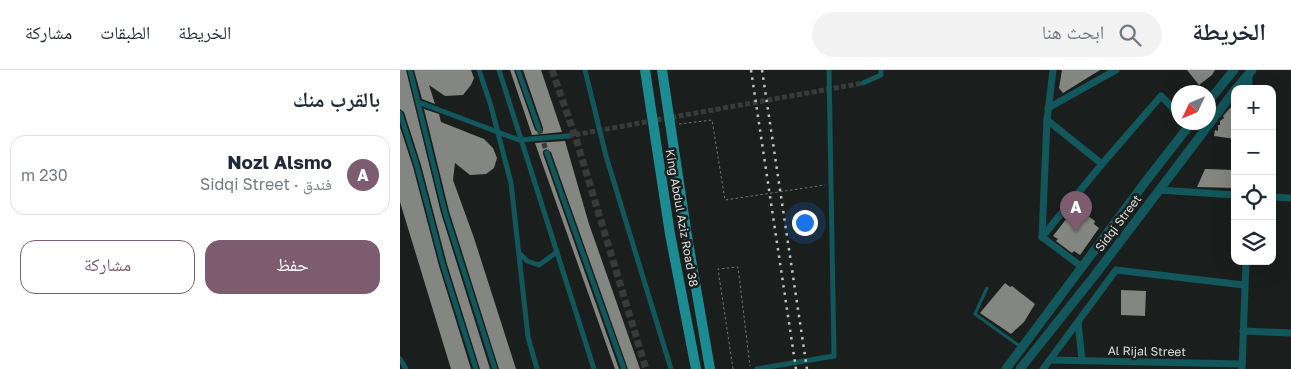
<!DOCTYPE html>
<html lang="ar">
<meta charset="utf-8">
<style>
body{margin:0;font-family:"Golos Text","Noto Naskh Arabic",sans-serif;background:#f2f2f3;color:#1f2937;direction:rtl}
.controls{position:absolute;right:15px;top:15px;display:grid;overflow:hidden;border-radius:10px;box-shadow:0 5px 20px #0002}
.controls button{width:45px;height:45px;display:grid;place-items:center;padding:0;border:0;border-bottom:1px solid #e0e1e3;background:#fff;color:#1f2937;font:25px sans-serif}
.compass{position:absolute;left:771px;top:15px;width:45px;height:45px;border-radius:50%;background:#fff;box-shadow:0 5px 20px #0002;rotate:226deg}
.you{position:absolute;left:404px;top:152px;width:18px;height:18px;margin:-12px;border:4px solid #fff;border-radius:50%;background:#1a73e8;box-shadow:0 0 0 8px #1a73e833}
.badge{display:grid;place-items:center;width:32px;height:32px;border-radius:50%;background:#7d5c6f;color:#fff;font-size:16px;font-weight:700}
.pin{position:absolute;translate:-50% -41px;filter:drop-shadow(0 1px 2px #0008)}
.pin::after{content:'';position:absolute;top:26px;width:18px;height:15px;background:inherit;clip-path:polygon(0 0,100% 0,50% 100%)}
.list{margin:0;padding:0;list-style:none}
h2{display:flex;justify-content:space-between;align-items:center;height:65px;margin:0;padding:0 20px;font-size:21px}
h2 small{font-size:16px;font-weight:400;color:#747a83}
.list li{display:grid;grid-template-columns:32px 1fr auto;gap:15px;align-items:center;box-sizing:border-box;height:80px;margin:0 10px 10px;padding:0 10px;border:1px solid #e0e1e3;border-radius:15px}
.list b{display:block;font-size:19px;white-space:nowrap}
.list p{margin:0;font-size:16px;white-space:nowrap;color:#747a83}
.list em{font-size:16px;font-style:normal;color:#747a83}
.actions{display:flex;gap:10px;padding:15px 20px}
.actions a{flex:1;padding:11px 0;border:1px solid #7d5c6f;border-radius:15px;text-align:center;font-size:18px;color:#7d5c6f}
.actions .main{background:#7d5c6f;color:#fff}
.icon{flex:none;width:28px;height:28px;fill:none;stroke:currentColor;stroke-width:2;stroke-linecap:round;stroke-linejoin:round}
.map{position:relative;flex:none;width:891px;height:299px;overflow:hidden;direction:ltr}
header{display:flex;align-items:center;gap:30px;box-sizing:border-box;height:70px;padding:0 25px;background:#fff;border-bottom:1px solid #e0e1e3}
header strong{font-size:24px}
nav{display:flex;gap:28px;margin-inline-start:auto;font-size:18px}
.search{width:350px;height:45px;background:#f2f2f3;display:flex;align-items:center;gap:12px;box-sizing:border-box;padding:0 18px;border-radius:28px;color:#747a83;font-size:19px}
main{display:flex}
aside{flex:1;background:#fff}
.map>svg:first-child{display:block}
</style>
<header>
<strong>الخريطة</strong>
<div class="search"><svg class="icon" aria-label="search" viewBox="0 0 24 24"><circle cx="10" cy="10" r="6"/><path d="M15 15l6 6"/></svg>ابحث هنا</div>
<nav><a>الخريطة</a><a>الطبقات</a><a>مشاركة</a></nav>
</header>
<main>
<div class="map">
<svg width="891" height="299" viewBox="0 0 891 299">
<rect width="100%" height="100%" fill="#1a1f1d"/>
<!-- building -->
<g fill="#838681">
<polygon points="0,0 6,0 41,143 90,299 80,299 47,194 21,95 4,42 0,39"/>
<polygon points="14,0 71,0 74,8 71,15 63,25 45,26 29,15 35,34 22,29"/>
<polygon points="110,0 114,0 135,60 139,63 143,61 143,58 123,0 141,0 162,62 132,65"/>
<polygon points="662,0 700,0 663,23 659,18"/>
<polygon points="787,0 815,0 812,5 799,15"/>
<polygon points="835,37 835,69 814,66 815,60 818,61 818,55 820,55 820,51 824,48 823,46 830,38"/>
<polygon points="24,39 39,44 41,52 84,69 93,78 97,88 94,98 86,104 70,105 55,93 53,110 74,168 116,299 99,299 49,141"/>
<polygon points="0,57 13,97 39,196 71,299 51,299 0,132"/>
<polygon points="165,71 189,154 240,299 228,299 151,82 146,79 143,81 143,84 219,299 215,299 135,73"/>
<polygon points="805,99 835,100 835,118 797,117"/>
<polygon points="674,139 678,143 680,140 695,151 694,154 699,158 680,185 674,181 672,183 656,171 658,169 653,166"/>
<polygon points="605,213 610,217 612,216 635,234 624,252 611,264 580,243"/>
<polygon points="721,220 746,221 745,246 721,245"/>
</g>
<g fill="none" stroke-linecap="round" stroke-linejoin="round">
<!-- pedestrian-tunnel -->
<g stroke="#373c3a" stroke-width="5" stroke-dasharray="5 2.5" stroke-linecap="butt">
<polyline points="139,59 147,83"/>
<polyline points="168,66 463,13"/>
</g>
<!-- minor-tunnel -->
<polyline stroke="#373c3a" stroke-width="7" stroke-dasharray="7 3.5" stroke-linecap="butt" points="152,0 177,72 246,299"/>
<!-- path -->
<g stroke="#747876" stroke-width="1" stroke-dasharray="2.5 2.5" stroke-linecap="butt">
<polyline points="279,54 312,50 325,130 425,115"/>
<polyline points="333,299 318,199 338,197 350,296"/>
</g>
<!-- service -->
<polyline stroke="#11575b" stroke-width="3" points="587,218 575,244 621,277"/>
<!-- pedestrian -->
<g stroke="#11575b" stroke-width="5">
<polyline points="10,0 45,142 95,299"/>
<polyline points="79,0 91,36 111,113 128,267 137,299"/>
<polyline points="99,0 194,299"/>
<polyline points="118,0 139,59"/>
<polyline points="185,0 206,86 271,299"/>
<polyline points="463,13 481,5 481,0"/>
<polyline points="0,43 17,96 43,195 76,299"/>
<polyline points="147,83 224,299"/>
<polyline points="119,183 127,191 139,195 157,182"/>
<polyline points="0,289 6,299"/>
<polyline points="357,299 434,286 429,0"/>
</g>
<!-- minor -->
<g stroke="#11575b" stroke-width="7">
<polyline points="849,3 849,19"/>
<polyline points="648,38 716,0"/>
<polyline points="647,50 702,94"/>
<polyline points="759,120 835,125"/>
<polyline points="872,127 891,128"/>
<polyline points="642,167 702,94 761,26 778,43"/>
<polyline points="642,167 647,50 653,0"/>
<polyline points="642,167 682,197"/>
<polyline points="678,252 682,290"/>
<polyline points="843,261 891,263"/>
<polyline points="650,290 842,294"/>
<polyline points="643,299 716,200 844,215"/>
<polyline points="842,299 846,191"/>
</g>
<!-- tertiary -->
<g stroke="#11575b" stroke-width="9">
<polyline points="836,19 852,0"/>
<polyline points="808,32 834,0"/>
<polyline points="606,299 746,111 792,52"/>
<polyline points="620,299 695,205 835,20"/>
</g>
<!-- primary -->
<g stroke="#1d8b92" stroke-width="10">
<polyline points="245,0 270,164 296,299"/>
<polyline points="262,0 287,166 310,299"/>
</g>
<!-- rail -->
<g stroke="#c1c5c3" stroke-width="2.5" stroke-dasharray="2.5 5" stroke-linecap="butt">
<polyline points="351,0 396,299"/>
<polyline points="362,0 407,299"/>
</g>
<!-- pedestrian-bridge -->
<polyline stroke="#11575b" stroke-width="5" points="18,32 119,70 168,66"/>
</g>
<g text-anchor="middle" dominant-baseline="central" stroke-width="5" stroke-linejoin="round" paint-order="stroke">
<!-- street labels -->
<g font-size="12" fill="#dbdfdd" stroke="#1a1f1d">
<text transform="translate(282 148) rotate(80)">King Abdul Aziz Road 38</text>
<text transform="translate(718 153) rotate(-53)">Sidqi Street</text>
<text transform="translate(747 281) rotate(1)">Al Rijal Street</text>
</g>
</g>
</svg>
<div class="controls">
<button>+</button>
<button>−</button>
<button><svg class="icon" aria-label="locate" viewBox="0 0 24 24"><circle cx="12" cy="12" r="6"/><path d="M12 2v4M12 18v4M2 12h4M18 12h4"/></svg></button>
<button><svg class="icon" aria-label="layers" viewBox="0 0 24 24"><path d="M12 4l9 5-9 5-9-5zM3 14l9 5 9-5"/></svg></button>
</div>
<svg class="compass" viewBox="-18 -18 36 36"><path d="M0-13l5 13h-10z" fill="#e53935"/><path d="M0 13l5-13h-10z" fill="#747a83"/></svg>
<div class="you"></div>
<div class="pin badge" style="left:676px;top:162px">A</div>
</div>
<aside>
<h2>بالقرب منك<small></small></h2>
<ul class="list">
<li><span class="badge">A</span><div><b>Nozl Alsmo</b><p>فندق · Sidqi Street</p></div><em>230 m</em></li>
</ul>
<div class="actions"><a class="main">حفظ</a><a>مشاركة</a></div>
</aside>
</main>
